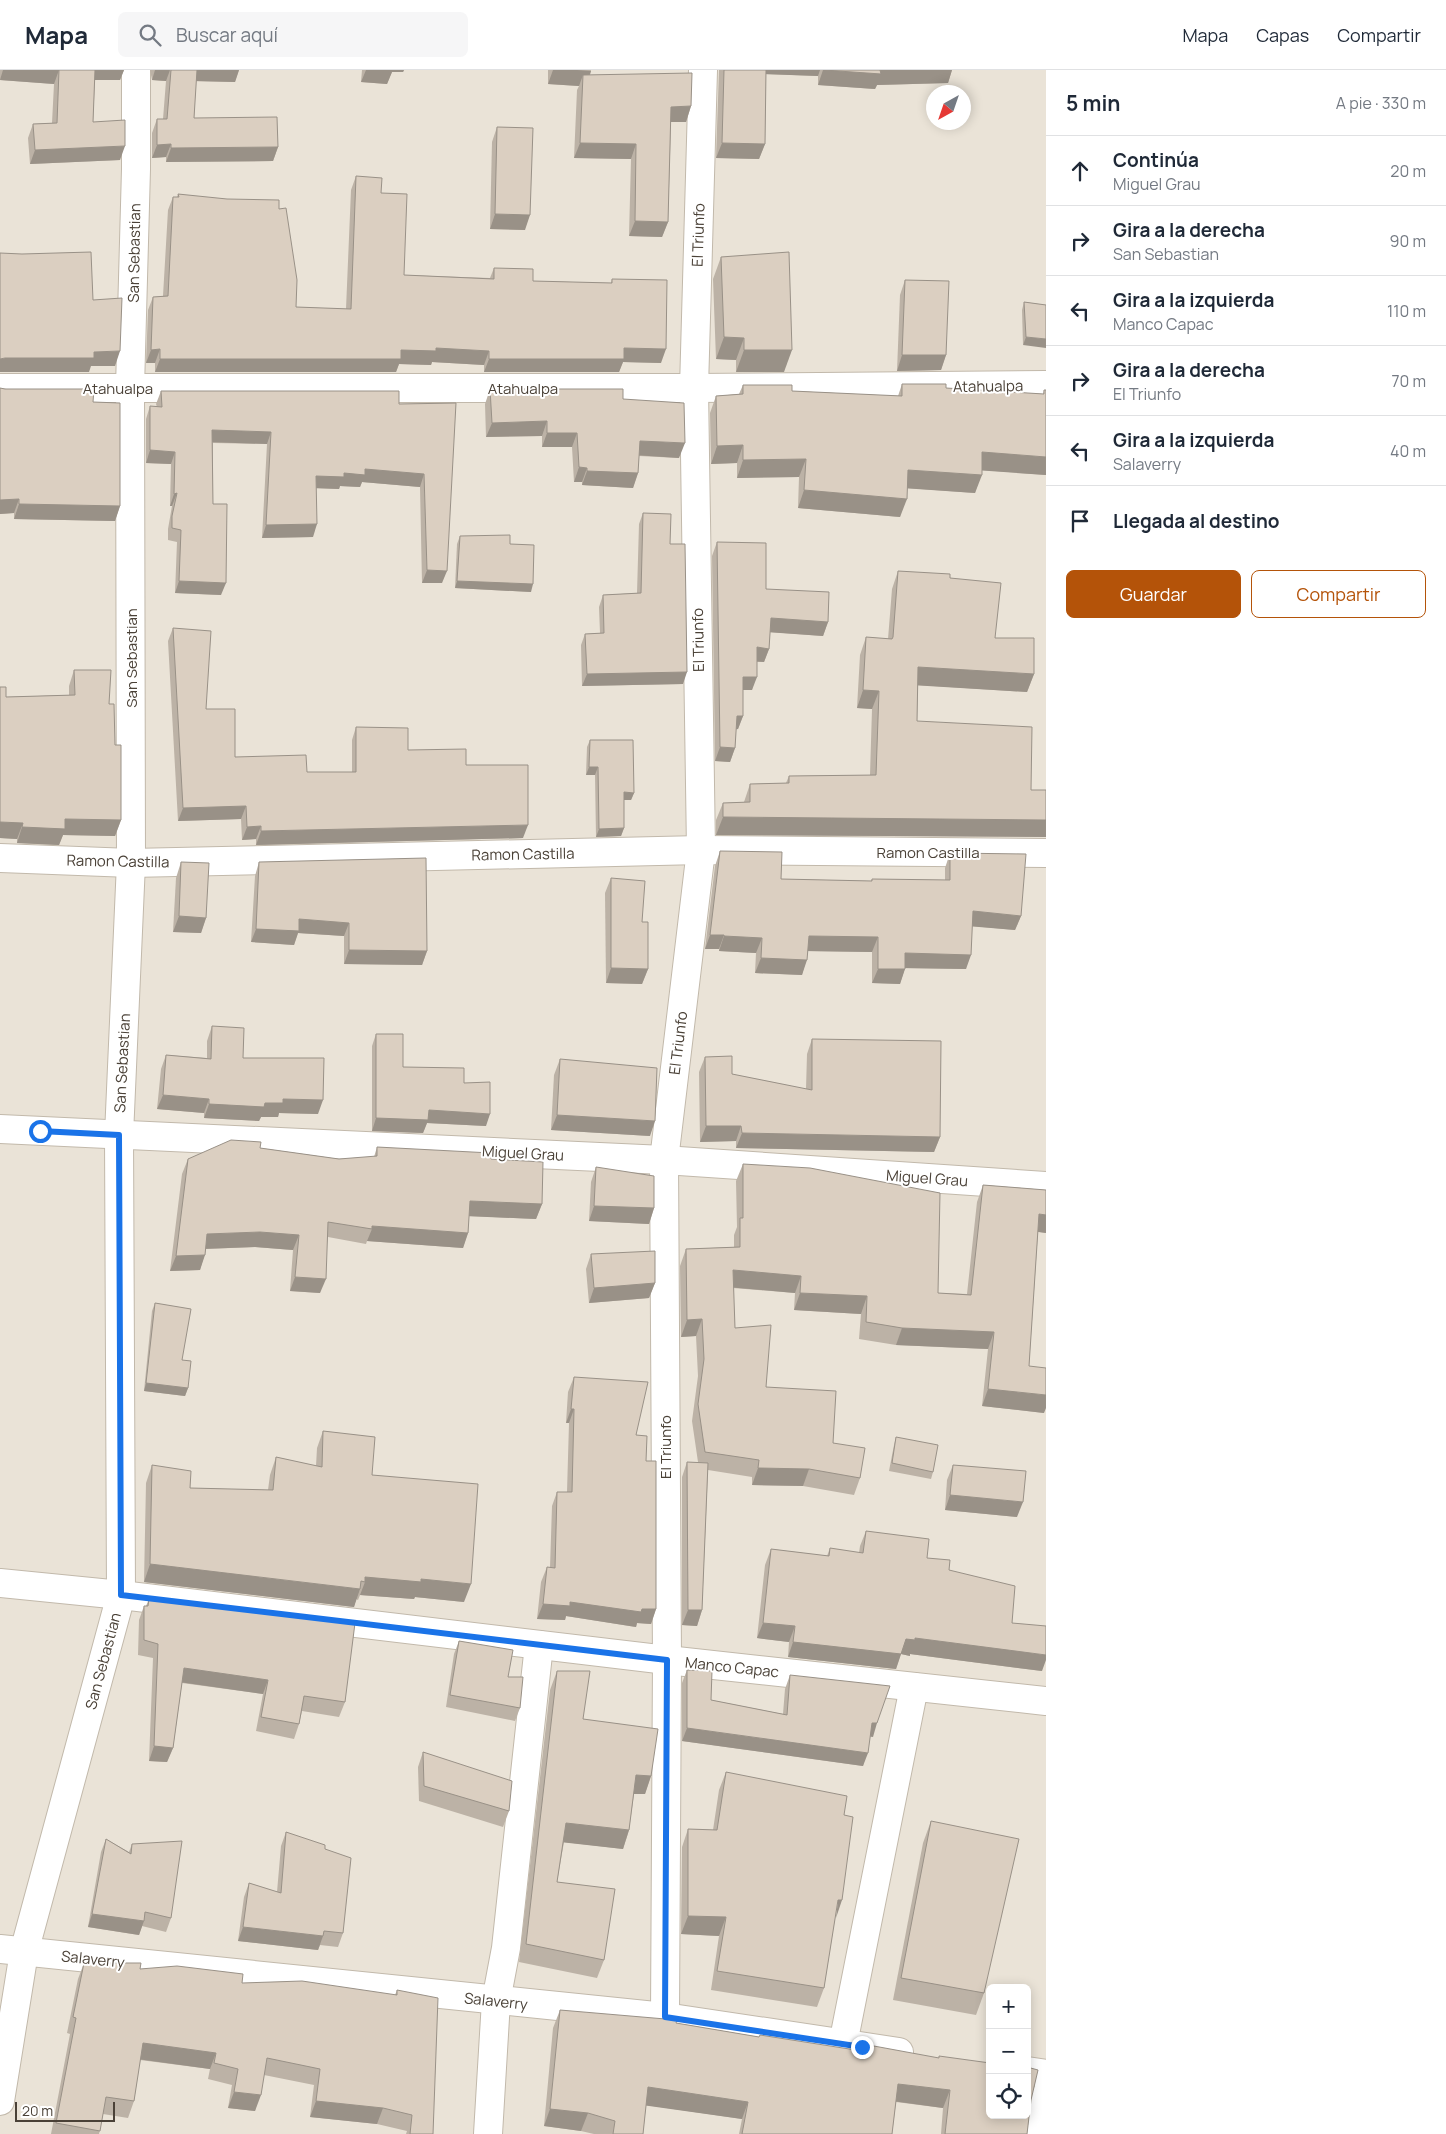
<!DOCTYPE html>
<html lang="es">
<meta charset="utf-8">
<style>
body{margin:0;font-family:Manrope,sans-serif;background:#f6f6f7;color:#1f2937}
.controls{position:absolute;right:15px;bottom:15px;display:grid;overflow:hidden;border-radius:8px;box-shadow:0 2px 12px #0003}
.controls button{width:45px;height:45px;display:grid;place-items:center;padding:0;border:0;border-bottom:1px solid #e0e1e3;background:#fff;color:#1f2937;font:25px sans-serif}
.compass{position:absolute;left:926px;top:15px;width:45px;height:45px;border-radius:50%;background:#fff;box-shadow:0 2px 12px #0003;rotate:220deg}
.scale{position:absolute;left:15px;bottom:12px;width:100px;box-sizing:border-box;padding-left:5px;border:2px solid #4a4137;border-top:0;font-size:14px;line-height:18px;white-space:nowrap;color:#4a4137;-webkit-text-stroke:4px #fff;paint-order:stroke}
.stop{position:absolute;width:15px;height:15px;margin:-11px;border:4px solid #1a73e8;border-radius:50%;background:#fff}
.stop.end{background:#1a73e8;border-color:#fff;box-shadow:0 1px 5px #0008}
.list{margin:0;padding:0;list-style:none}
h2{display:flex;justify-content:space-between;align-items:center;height:65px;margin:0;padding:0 20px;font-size:21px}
h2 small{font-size:16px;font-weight:400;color:#747a83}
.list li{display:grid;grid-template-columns:32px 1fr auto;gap:15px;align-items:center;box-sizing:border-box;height:70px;padding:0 20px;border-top:1px solid #e0e1e3}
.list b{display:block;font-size:19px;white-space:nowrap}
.list p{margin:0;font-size:16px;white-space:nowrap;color:#747a83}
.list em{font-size:16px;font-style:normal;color:#747a83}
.actions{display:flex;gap:10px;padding:15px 20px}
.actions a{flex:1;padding:11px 0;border:1px solid #b45309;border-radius:8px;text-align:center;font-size:18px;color:#b45309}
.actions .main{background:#b45309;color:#fff}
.icon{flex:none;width:28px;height:28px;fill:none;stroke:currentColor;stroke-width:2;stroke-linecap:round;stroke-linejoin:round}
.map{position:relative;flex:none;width:1046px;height:2064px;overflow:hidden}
header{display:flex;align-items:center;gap:30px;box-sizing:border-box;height:70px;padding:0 25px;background:#fff;border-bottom:1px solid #e0e1e3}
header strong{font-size:24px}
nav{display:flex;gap:28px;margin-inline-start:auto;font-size:18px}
.search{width:350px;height:45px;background:#f6f6f7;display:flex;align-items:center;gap:12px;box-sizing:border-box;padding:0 18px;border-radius:8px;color:#747a83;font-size:19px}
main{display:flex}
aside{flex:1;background:#fff}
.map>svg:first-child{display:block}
</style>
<header>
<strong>Mapa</strong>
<div class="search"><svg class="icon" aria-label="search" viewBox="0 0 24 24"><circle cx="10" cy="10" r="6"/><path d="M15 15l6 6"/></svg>Buscar aquí</div>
<nav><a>Mapa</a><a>Capas</a><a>Compartir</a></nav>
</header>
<main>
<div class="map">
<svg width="1046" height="2064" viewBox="0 0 1046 2064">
<rect width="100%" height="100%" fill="#f5f1e9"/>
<!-- residential -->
<path fill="#eae3d7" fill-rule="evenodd" d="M 0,0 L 1046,0 L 1046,2064 L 0,2064 ZM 934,22 L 964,22 L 964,52 L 934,52 ZM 990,1918 L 1027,1918 L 1027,2045 L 990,2045 Z"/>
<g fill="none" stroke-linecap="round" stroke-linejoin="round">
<defs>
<g id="minor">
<polyline points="0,318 694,318 1046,315"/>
<polyline points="0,788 131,793 701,780 1046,783"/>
<polyline points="0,1059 664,1090 1046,1116"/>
<polyline points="0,1513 121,1525 667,1590 1046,1631"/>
<polyline points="0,1879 665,1947 899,1982"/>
<polyline points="665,1947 667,1590 664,1090 701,780 694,318 703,0"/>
<polyline points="843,1974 914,1617"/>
<polyline points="1027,2001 1046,2004"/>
<polyline points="0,2031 24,1882 121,1525 119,1065 131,793 130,318 136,99 136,0"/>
<polyline points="488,2064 496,1931 506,1878 539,1575"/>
<polyline points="1038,2064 1046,2025"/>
</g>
</defs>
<!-- minor casing -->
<use href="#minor" stroke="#c2b9ab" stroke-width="30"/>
<!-- minor -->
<use href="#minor" stroke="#fff" stroke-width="28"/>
</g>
<!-- wall -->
<g fill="#bcb2a6">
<polygon points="0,0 124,0 120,10 95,10 93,52 120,90 30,94 28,68 33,54 52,53 54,14 0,10"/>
<polygon points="150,0 239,0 235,12 196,11 194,48 278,77 273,91 166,92 166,87 152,88 152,63 157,49 163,49 166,11 152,10"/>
<polygon points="362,0 404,0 403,2 392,2 387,14 361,12"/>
<polygon points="548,0 591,0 590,5 691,36 686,52 671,52 668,152 662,167 629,166 631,89 574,88 577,20 579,16 548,14"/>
<polygon points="719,0 952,0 948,13 877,15 875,19 818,15 818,6 766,4 765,74 759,89 716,88"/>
<polygon points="497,57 525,160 490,159 492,72"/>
<polygon points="356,106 381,123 404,205 490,208 494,198 533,211 611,213 612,209 661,293 623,292 619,302 484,302 484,295 432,292 431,295 399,294 396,302 155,302 155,293 146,293 148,240 153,227 163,226 168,140 173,127 177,127 178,124 279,139 296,237 346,239 351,120"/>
<polygon points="721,187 784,302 736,302 736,290 716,289 713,209"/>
<polygon points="905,210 946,285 941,300 897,301 900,225"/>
<polygon points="1024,232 1046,235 1023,275 1022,240"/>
<polygon points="902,314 946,318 1043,324 1044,320 1046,320 1046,405 982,400 975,423 907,418 900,447 798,438 799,407 737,408 737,393 711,394 710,343 716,326 739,324 743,315 792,321 898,326"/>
<polygon points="0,318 93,332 120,436 115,451 14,449 14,443 0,444"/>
<polygon points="490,319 623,329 679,388 639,386 638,403 633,418 582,415 582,412 574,412 572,377 542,377 542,366 486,367 485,334"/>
<polygon points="161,321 399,334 456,333 442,513 422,513 420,417 362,412 360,417 340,416 339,419 316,418 313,467 262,468 267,374 213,373 213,434 221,525 175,523 177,472 168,470 168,459 172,436 170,436 171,394 146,393 146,349 150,336 157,337 156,334"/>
<polygon points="643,443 670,474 683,614 582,616 581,575 585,564 600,563 599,537 603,525 637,523 639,454"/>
<polygon points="460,466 510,474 531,522 455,518 457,474"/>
<polygon points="717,472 766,519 828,552 823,566 770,562 769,579 764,592 757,592 752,620 743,620 743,646 738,659 736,659 735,678 730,692 715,691 712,486"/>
<polygon points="898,501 950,508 995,568 1034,604 1027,622 918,615 917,651 1031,720 1046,720 1046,767 716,765 716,750 723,733 744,732 750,714 786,713 789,706 870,705 872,639 857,638 860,585 866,567 888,569 892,519"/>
<polygon points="173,558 206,639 235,687 307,702 352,702 352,670 356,657 408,680 466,695 523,768 256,775 256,769 242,770 241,749 178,751 168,571"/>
<polygon points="74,600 109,634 115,675 121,750 115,766 63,765 59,775 17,773 17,769 0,768 0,617 6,627 69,625 69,616"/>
<polygon points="590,670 634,723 631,730 624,730 624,758 621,766 596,767 595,705 586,705 587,677"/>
<polygon points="720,781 781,809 871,811 872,809 945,810 945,798 950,783 1021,846 1015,860 972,856 966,899 905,898 900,914 872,913 872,882 808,881 802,905 755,903 756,883 719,881 719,879 705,879 715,796"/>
<polygon points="181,792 206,848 201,863 173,862 176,808"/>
<polygon points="259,792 427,881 422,895 344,894 344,866 298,863 294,875 251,872 255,806"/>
<polygon points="611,808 642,852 648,899 642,914 606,913 605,823"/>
<polygon points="212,956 243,988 318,1044 279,1043 278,1047 261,1047 259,1051 204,1048 204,1043 157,1039 161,999 166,985 207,988 207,971"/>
<polygon points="376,964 403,997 464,1013 486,1056 427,1053 423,1063 372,1061 372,976"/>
<polygon points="812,969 940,1067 934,1082 736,1078 736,1071 700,1072 699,1002 705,987 732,1004 806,1019 807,984"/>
<polygon points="560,989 650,1066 551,1060 554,1005"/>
<polygon points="377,1077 491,1089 542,1134 536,1149 469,1146 468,1163 463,1178 367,1171 366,1174 328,1167 320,1223 290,1221 293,1180 255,1177 206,1179 200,1200 170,1201 182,1104 188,1089 260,1078 339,1089 374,1087"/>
<polygon points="743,1094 938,1223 967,1224 977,1132 983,1115 1046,1120 1046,1163 1038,1162 1029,1296 1044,1343 982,1336 988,1279 896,1275 859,1269 861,1244 794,1240 795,1223 733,1218 735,1258 766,1317 833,1373 860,1408 854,1425 803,1416 752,1415 752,1407 708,1400 702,1540 697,1556 682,1555 682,1407 687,1392 698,1392 692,1351 698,1306 696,1266 681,1267 680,1196 686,1179 734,1177 734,1165 737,1157 736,1111"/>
<polygon points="596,1097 654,1138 649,1154 589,1151 591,1112"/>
<polygon points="591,1184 655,1213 649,1228 589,1233 586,1199"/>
<polygon points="155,1233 182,1290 188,1318 185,1326 144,1321 152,1241"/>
<polygon points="574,1307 636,1365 646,1391 656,1539 651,1554 637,1553 636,1557 566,1546 565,1550 537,1549 541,1512 547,1497 550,1498 552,1436 557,1422 567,1422 569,1353 566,1353 568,1322"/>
<polygon points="323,1361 372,1405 464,1532 415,1527 414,1529 360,1525 358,1530 356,1529 354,1537 144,1512 146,1413 152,1395 190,1418 268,1420 270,1405 276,1387 316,1396 317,1378"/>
<polygon points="896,1367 933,1402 931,1409 889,1401 894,1375"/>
<polygon points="953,1395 1017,1447 945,1440 947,1410"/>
<polygon points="866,1461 927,1488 949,1500 1012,1553 1042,1601 910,1584 910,1586 901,1584 896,1599 788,1587 789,1572 757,1568 765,1495 771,1479 827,1486 830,1478 859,1483 860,1476"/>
<polygon points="149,1529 345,1632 339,1647 302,1641 299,1654 294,1669 256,1661 263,1624 182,1613 173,1678 167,1692 149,1691 153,1588 138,1585 139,1550 144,1536 146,1536"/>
<polygon points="459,1571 508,1607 520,1638 515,1651 446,1637 454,1584"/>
<polygon points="687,1600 711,1630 783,1644 785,1619 790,1605 873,1667 870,1666 863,1696 682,1671 682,1613"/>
<polygon points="557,1601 583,1649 651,1706 645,1724 634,1724 629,1760 623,1779 564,1772 557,1812 604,1890 597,1908 519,1892 550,1620"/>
<polygon points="423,1682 509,1741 503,1757 419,1731 418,1697"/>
<polygon points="726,1702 844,1745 835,1848 824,1918 817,1937 711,1920 719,1866 681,1864 682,1777 688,1759 713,1760 719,1720"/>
<polygon points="931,1751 984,1923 976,1945 893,1930 923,1773"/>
<polygon points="286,1762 325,1779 343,1863 338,1877 320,1875 318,1880 238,1871 244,1827 249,1813 277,1822 281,1776"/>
<polygon points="106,1769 129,1782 132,1774 171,1848 166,1862 142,1856 139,1865 88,1857 101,1782"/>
<polygon points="84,1893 140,1899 242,1913 395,1925 397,1920 433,2064 406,2064 407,2061 377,2054 310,2047 314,2015 264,2005 255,2041 228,2038 232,2015 208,2009 210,1999 140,1990 134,2031 128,2048 103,2044 99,2064 51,2064 70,1964 67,1963 78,1909"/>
<polygon points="560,1940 676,1953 759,1967 861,1981 863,1974 1031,2030 1027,2064 941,2064 943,2038 896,2032 892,2064 739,2064 742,2049 646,2035 643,2064 594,2064 581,2061 544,2056 553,1958"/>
</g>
<!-- shaded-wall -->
<g fill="#999187">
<polygon points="3,0 59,0 54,14 0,10"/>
<polygon points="94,0 124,0 120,10 91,10"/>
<polygon points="155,0 170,0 166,11 152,10"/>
<polygon points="196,0 239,0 235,12 192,11"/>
<polygon points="366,0 404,0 403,2 392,2 387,14 361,12"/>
<polygon points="553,0 577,0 591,1 586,16 583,5 579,16 548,14"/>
<polygon points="762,0 820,0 818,6 760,4"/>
<polygon points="823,0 952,0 948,13 877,15 875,19 818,15"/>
<polygon points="691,36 686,52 666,52 671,37"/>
<polygon points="580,73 636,74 631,89 574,88"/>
<polygon points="722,73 765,74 759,89 716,88"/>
<polygon points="171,74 166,87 152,88 157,75"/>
<polygon points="125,76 120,90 30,94 35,80"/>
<polygon points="278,77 273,91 166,92 171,78"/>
<polygon points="495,144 530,145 525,160 490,159"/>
<polygon points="635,151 668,152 662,167 629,166"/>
<polygon points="724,267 744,268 736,290 716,289"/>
<polygon points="1026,267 1046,269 1046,278 1023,275"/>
<polygon points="436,278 489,281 484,295 432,292 431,295 399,294 396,302 155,302 160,289"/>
<polygon points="624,278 666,279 661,293 623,292 619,302 484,302 489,289"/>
<polygon points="160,279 155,293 146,293 151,280"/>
<polygon points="744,280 792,280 784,302 736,302"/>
<polygon points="120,281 115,296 91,296 89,302 0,302 0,289 5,288 94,282"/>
<polygon points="902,285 946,285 941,300 897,301"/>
<polygon points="547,351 542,366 486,367 492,353"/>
<polygon points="212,360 271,362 267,374 208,372"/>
<polygon points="547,363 577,363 572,377 542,377"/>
<polygon points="640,371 685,373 679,388 634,385"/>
<polygon points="743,375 737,393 711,394 717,376"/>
<polygon points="150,380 175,382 171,394 146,393"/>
<polygon points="982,382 1046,387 1046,405 975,400"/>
<polygon points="806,389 799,407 737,408 743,390"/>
<polygon points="579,397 587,398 582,412 574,412"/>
<polygon points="365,399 424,404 420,417 362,412 360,417 340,416 339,419 311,418 316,406 344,403"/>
<polygon points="908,400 982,405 975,423 902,418"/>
<polygon points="587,401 638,403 633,418 582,415"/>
<polygon points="804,420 907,429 900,447 798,438"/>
<polygon points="177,423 172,436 170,436 174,424"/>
<polygon points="19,429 14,443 0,444 0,430"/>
<polygon points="19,434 120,436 115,451 14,449"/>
<polygon points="317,454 313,467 262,468 266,455"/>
<polygon points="427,500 447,501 442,513 422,513"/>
<polygon points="179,511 226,513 221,525 175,523"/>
<polygon points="457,511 533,514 531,522 455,518"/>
<polygon points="771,548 828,552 823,566 766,562"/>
<polygon points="757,577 769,579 764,592 752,591"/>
<polygon points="918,597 1034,604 1027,622 911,615"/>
<polygon points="687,602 683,614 582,616 587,604"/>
<polygon points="743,607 757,607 752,620 738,620"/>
<polygon points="863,620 879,621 872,639 857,638"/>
<polygon points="737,646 743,646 738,659 732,660"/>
<polygon points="720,677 735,678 730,692 715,691"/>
<polygon points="589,697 598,697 595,705 586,705"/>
<polygon points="624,722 634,723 631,730 621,730"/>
<polygon points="246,736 241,749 178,751 183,738"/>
<polygon points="723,747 1046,750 1046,767 716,765"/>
<polygon points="65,749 121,750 115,766 63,765 59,775 17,773 22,757"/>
<polygon points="0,752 23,753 17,769 0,768"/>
<polygon points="528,755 523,768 256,775 261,761"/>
<polygon points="261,756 256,769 242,770 247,757"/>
<polygon points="624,758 621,766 596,767 599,759"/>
<polygon points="973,841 1021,846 1015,860 967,856"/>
<polygon points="179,846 206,848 201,863 173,862"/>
<polygon points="299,849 349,853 344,866 298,863 294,875 251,872 256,859"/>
<polygon points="710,865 724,865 719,879 705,879"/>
<polygon points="724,866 762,868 756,883 719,881"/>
<polygon points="809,866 878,867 872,882 803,881"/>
<polygon points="349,880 427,881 422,895 344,894"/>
<polygon points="905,883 971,885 966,899 900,898"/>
<polygon points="761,888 807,890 802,905 755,903"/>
<polygon points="611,898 648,899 642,914 606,913"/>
<polygon points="878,899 905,899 900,914 872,913"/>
<polygon points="163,1025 209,1029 204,1043 157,1039"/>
<polygon points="283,1029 323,1030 318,1044 279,1043 278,1047 261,1047 259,1051 204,1048 209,1034 265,1033"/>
<polygon points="429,1040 490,1044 486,1056 427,1053 423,1063 372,1061 376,1048"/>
<polygon points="557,1045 655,1051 650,1066 551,1060"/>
<polygon points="706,1056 741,1056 736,1071 700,1072"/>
<polygon points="742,1063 940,1067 934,1082 736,1078"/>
<polygon points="470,1131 542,1134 536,1149 465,1146"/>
<polygon points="594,1136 654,1138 649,1154 589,1151"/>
<polygon points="1039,1144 1046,1145 1046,1163 1033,1161"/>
<polygon points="372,1156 468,1163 463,1178 367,1171 372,1159"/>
<polygon points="260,1162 299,1165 293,1180 255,1177 201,1179 207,1164"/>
<polygon points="205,1185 200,1200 170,1201 176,1186"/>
<polygon points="733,1200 801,1206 795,1223 727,1217"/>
<polygon points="295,1207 326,1209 320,1223 290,1221"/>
<polygon points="655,1213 649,1228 589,1233 594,1218"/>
<polygon points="800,1223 867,1226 861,1244 794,1240"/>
<polygon points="702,1249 696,1266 681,1267 687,1250"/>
<polygon points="902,1258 994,1262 988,1279 896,1275"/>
<polygon points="146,1313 188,1318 185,1326 144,1321"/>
<polygon points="988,1319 1046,1325 1046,1338 1044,1343 982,1336"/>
<polygon points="571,1339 574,1339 569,1353 566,1353"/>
<polygon points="758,1398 809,1399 803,1416 752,1415"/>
<polygon points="950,1425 1023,1432 1017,1447 945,1440"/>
<polygon points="150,1494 360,1519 354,1537 144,1512"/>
<polygon points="365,1507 421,1509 471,1514 464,1532 415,1527 414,1529 360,1525 365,1512"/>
<polygon points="570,1532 642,1539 656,1539 651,1554 637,1553 636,1557 566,1546 565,1550 537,1549 543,1534"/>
<polygon points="688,1540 702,1540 697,1556 682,1555"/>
<polygon points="763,1553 795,1556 789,1572 757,1568"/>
<polygon points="915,1568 1046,1585 1046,1590 1042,1601 910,1584 910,1586 901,1584 896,1599 788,1587 793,1572"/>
<polygon points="184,1598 268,1610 263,1624 179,1612"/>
<polygon points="872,1653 877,1653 873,1667 867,1666"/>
<polygon points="687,1658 868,1683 863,1696 682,1671"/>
<polygon points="154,1676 173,1678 167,1692 149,1691"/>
<polygon points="636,1705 651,1706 645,1724 629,1724"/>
<polygon points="566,1753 629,1760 623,1779 560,1772"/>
<polygon points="838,1830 842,1830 836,1848"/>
<polygon points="92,1844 144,1851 139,1865 88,1857"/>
<polygon points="688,1846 726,1847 719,1866 681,1864"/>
<polygon points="243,1857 323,1866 318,1880 238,1871"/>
<polygon points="143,1973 216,1983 210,1999 137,1989"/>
<polygon points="898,2014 950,2020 943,2038 892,2031"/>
<polygon points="648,2017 748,2032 742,2049 642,2035"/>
<polygon points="234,2022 261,2025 255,2041 228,2038"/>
<polygon points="316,2031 383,2038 377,2054 310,2047"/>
<polygon points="550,2039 588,2043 581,2061 544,2056"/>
</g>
<!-- building -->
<g fill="#dbcfc1" stroke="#999187">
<polygon points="55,0 95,0 93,52 125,50 125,76 35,80 33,54 57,53 59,0"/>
<polygon points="171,0 197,0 194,48 277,47 278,77 171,78 171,74 157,75 157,49 167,49"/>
<polygon points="724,0 766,0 765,74 722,73"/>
<polygon points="824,0 880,0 881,4"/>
<polygon points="692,3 691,36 671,37 668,152 635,151 636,74 580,73 583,5"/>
<polygon points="497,57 533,58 530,145 495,144"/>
<polygon points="356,106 382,108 381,123 407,124 404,205 494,209 494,198 533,199 533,211 612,213 612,209 667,210 666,279 624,278 624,289 489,289 489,281 436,278 436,281 401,280 401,289 160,289 160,279 151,280 153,227 168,226 173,127 179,127 178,124 227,129 279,130 279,139 286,138 297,210 296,237 351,239"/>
<polygon points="91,182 93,230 122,228 120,281 94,282 94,288 5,288 0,289 0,183 22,184"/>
<polygon points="789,182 792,280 744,280 744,268 724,267 721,187"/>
<polygon points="905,210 949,211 946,285 902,285"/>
<polygon points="1024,232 1046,235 1046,269 1026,267"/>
<polygon points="902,314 946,314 946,318 1044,324 1044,320 1046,320 1046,387 982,382 982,405 908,400 907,429 804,420 806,389 743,390 743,375 717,376 716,326 743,324 743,315 792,315 792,321 902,326"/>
<polygon points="0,318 5,319 94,319 93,332 120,333 120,436 19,434 19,429 0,430"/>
<polygon points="490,319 623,319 623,329 684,333 685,373 640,371 638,403 587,401 587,398 579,397 577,363 547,363 547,351 492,353"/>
<polygon points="161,321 399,321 399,334 456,333 447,501 427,500 424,404 365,399 365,405 344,403 344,407 316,406 317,454 266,455 271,362 212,360 213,434 227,434 226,513 179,511 181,460 172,458 172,446 177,423 174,424 175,382 150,380 150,336 162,337"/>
<polygon points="643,443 671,444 670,474 685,474 687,602 587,604 585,564 604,563 603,525 641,523"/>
<polygon points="510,465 510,474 534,475 533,514 457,511 460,466"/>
<polygon points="717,472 766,473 766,519 829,522 828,552 771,548 769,579 757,577 757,607 743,607 743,646 737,646 735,678 720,677"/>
<polygon points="898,501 950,504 950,508 1001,513 995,568 1034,568 1034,604 918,597 917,651 1032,657 1031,720 1046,720 1046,750 723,747 723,733 750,732 750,714 789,713 789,706 876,705 879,621 863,620 866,567 892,569 893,567"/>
<polygon points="173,558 211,561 206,639 235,639 235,687 306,685 307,702 356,702 356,657 408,658 408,680 466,679 466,695 528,695 528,755 261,761 261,756 247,757 246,736 183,738"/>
<polygon points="74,600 111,600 109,634 114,634 115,675 121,675 121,750 65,749 65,759 22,757 23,753 0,752 0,617 6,617 6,627 75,625"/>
<polygon points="590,670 633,670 634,723 624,722 624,758 599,759 598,697 589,697"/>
<polygon points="720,781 782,782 781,809 872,811 872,809 950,810 950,783 1026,784 1021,846 973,841 971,885 905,883 905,899 878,899 878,867 809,866 807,890 761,888 762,868 724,866 724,865 710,865"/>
<polygon points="426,788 427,881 349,880 349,853 299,849 299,861 256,859 259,792"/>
<polygon points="181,792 209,793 206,848 179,846"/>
<polygon points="611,808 645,811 642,852 648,852 648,899 611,898"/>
<polygon points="212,956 244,958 243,988 324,988 323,1030 283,1029 283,1033 265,1033 264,1037 209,1034 209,1029 163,1025 166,985 211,989"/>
<polygon points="376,964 403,964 403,997 464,998 464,1013 490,1012 490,1044 429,1040 428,1050 376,1048"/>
<polygon points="812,969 941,971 940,1067 742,1063 741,1056 706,1056 705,987 732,986 732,1004 812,1020"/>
<polygon points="560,989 657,998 655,1051 557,1045"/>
<polygon points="231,1070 261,1072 260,1078 339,1089 377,1086 377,1077 491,1083 491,1089 543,1092 542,1134 470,1131 468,1163 372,1156 372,1159 328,1152 326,1209 295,1207 299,1165 260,1162 207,1164 205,1185 176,1186 188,1089"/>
<polygon points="743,1094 810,1098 940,1123 938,1223 971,1225 983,1115 1046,1120 1046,1145 1039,1144 1029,1296 1046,1298 1046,1325 988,1319 994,1262 902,1258 866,1252 867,1226 800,1223 801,1206 733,1200 735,1258 771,1255 766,1317 836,1321 833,1373 865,1378 860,1408 809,1399 758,1398 759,1390 705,1382 698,1334 704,1289 702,1249 687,1250 686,1179 740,1177 740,1148 743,1148"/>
<polygon points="596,1097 654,1106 654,1138 594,1136"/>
<polygon points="655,1181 655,1213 594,1218 591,1184"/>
<polygon points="155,1233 191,1239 182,1290 191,1291 188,1318 146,1313"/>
<polygon points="574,1307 648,1312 636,1365 647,1366 646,1391 656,1391 656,1539 642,1539 641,1542 570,1532 570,1536 543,1534 547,1497 555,1498 557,1422 572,1422 574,1339 571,1339"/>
<polygon points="323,1361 375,1367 372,1405 478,1414 471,1514 421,1509 421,1512 365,1507 365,1512 361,1511 360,1519 150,1494 152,1395 191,1401 190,1418 273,1420 276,1387 322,1397"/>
<polygon points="896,1367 938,1375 933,1402 892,1393"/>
<polygon points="687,1392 708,1393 702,1540 688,1540"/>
<polygon points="953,1395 1026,1401 1023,1432 950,1425"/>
<polygon points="866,1461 929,1469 927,1488 950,1490 949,1500 1015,1516 1012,1553 1046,1556 1046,1585 915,1568 915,1570 906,1569 901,1584 793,1572 795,1556 763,1553 771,1479 829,1486 830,1478 863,1483"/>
<polygon points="149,1529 355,1553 345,1632 304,1626 299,1654 261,1647 268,1610 184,1598 173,1678 154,1676 158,1574 144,1570 144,1536 148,1536"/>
<polygon points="459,1571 513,1580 508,1607 523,1607 520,1638 450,1625"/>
<polygon points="687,1600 712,1601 711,1630 787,1645 790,1605 890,1616 877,1653 872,1653 868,1683 687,1658"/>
<polygon points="557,1601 590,1601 583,1649 658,1659 651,1706 636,1705 629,1760 566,1753 557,1812 615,1819 604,1890 526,1874"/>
<polygon points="423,1682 512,1711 509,1741 424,1716"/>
<polygon points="726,1702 847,1726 844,1745 853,1747 842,1830 838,1830 824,1918 717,1901 726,1847 688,1846 688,1759 717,1760"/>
<polygon points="931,1751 1019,1769 984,1923 901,1908"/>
<polygon points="286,1762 325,1775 325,1779 351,1788 343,1863 324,1861 323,1866 243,1857 249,1813 281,1823"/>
<polygon points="106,1769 131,1784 132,1774 182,1771 171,1848 145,1842 144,1851 92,1844"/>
<polygon points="84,1893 141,1893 140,1899 177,1896 243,1904 242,1913 302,1911 397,1925 397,1920 438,1928 433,2064 410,2064 412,2045 383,2038 316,2031 320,1999 267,1988 261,2025 234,2022 238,1999 214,1993 216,1983 143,1973 134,2031 106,2027 100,2061 56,2053 76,1948 73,1947"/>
<polygon points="560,1940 677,1950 676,1953 759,1967 760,1965 862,1981 863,1974 939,1988 939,1986 990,1993 990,2045 1027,2045 1027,1997 1038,2000 1031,2030 1027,2064 945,2064 950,2020 898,2014 892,2064 742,2064 748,2032 648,2017 643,2064 613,2064 615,2051 588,2043 550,2039"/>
</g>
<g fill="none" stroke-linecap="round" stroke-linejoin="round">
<!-- route -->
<polyline stroke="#1a73e8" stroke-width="6" points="40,1061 119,1065 121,1525 667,1590 665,1947 862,1977"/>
</g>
<g text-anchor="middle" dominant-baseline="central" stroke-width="4" stroke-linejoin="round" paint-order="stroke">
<!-- street labels -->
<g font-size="15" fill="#4a4137" stroke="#fff">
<text transform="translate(698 165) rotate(-88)">El Triunfo</text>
<text transform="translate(134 183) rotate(-89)">San Sebastian</text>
<text transform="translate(988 316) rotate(-1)">Atahualpa</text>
<text x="118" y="318">Atahualpa</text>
<text x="523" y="318">Atahualpa</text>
<text transform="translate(698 570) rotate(-91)">El Triunfo</text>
<text transform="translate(131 588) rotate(-90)">San Sebastian</text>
<text x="928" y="782">Ramon Castilla</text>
<text transform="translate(523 784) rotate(-1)">Ramon Castilla</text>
<text transform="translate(118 791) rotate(1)">Ramon Castilla</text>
<text transform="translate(678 973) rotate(-83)">El Triunfo</text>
<text transform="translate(122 993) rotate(-87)">San Sebastian</text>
<text transform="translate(523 1083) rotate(3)">Miguel Grau</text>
<text transform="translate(927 1108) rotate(4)">Miguel Grau</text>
<text transform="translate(665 1377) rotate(-90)">El Triunfo</text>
<text transform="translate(103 1591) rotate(-75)">San Sebastian</text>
<text transform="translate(732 1597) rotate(6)">Manco Capac</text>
<text transform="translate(93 1889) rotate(6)">Salaverry</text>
<text transform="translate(496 1931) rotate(6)">Salaverry</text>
</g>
</g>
</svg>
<div class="controls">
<button>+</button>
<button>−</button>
<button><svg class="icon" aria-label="locate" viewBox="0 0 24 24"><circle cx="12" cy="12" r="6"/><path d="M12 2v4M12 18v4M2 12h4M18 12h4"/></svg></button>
</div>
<svg class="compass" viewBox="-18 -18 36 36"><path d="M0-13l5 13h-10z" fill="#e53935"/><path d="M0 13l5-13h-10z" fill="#747a83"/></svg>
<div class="scale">20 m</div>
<div class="stop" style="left:40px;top:1061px"></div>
<div class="stop end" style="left:862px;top:1977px"></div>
</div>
<aside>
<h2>5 min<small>A pie · 330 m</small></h2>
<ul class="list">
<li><svg class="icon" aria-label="ahead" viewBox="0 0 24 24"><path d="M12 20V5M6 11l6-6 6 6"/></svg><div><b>Continúa</b><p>Miguel Grau</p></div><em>20 m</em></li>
<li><svg class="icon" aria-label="right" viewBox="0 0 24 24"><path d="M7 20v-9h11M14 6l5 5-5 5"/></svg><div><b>Gira a la derecha</b><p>San Sebastian</p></div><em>90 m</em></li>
<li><svg class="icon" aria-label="left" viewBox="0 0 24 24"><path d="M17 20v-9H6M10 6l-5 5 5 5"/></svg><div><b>Gira a la izquierda</b><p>Manco Capac</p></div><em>110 m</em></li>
<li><svg class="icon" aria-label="right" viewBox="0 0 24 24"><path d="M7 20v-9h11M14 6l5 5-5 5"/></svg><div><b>Gira a la derecha</b><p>El Triunfo</p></div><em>70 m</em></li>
<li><svg class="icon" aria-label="left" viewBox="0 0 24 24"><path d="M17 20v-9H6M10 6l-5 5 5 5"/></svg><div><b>Gira a la izquierda</b><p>Salaverry</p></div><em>40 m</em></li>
<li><svg class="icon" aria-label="arrive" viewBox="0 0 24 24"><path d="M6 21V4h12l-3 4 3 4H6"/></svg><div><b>Llegada al destino</b></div></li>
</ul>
<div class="actions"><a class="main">Guardar</a><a>Compartir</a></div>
</aside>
</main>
